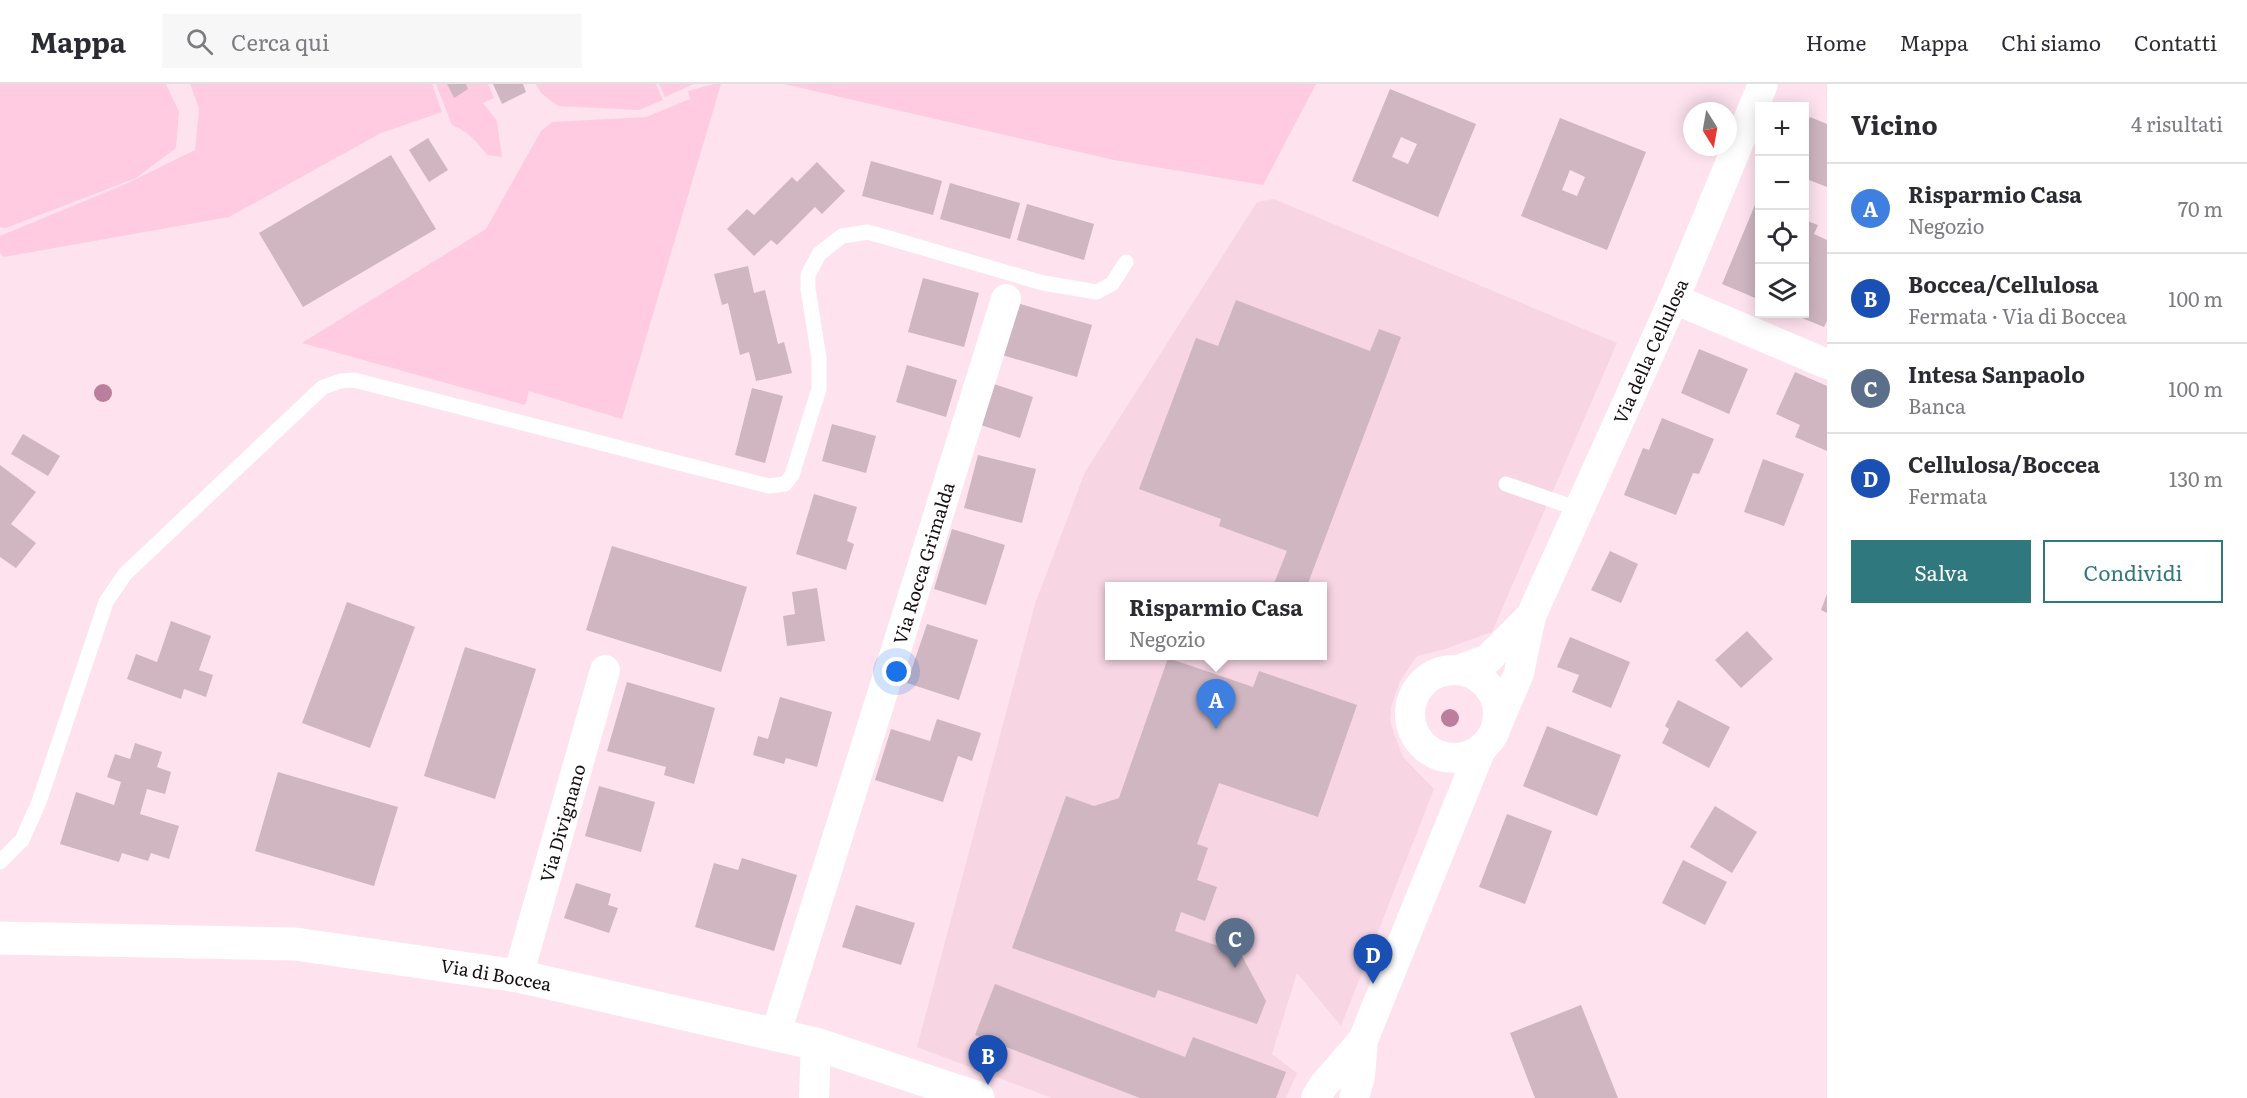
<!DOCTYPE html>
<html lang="it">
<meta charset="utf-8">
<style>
body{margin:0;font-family:Literata,serif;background:#f7f7f7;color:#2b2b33}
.controls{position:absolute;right:18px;top:18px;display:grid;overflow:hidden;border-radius:0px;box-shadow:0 3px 15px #0003}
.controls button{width:54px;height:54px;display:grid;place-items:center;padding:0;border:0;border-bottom:2px solid #e1e1e2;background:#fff;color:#2b2b33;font:30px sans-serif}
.compass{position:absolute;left:1683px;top:18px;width:54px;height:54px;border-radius:50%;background:#fff;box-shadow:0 3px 15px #0003;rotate:169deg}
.you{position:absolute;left:897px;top:588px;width:21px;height:21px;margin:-15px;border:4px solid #fff;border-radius:50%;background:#1a73e8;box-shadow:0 0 0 9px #1a73e833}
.badge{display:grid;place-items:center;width:39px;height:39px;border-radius:50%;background:#2f787e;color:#fff;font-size:20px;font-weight:700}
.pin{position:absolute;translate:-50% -50px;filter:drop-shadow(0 2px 3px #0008)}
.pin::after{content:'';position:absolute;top:32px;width:21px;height:18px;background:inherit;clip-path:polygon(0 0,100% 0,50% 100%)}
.popup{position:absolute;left:1105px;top:498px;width:222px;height:78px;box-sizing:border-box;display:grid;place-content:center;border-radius:0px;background:#fff;filter:drop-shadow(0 2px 4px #0005);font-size:20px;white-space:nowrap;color:#7c7c81}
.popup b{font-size:22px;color:#2b2b33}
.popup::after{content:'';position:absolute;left:50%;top:100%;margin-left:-12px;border:12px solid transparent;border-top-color:#fff}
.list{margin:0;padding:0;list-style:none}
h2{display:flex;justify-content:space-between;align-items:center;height:78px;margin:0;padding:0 24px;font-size:26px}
h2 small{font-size:20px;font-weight:400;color:#7c7c81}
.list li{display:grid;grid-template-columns:39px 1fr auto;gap:18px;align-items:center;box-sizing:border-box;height:90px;padding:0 24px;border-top:2px solid #e1e1e2}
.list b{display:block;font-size:22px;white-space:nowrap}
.list p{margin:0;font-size:20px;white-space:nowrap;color:#7c7c81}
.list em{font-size:20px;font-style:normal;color:#7c7c81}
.actions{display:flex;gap:12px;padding:18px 24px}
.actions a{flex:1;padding:14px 0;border:2px solid #2f787e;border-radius:0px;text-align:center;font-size:21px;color:#2f787e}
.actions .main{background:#2f787e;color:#fff}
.icon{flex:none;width:33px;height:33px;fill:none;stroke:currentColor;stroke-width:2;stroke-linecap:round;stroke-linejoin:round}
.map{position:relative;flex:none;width:1827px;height:1014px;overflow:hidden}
header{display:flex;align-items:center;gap:36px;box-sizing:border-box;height:84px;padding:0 30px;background:#fff;border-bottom:2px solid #e1e1e2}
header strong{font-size:28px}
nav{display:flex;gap:33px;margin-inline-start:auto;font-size:21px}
.search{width:420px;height:54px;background:#f7f7f7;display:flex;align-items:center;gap:15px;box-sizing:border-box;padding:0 21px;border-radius:0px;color:#7c7c81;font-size:22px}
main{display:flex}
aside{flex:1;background:#fff}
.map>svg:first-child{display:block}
</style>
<header>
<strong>Mappa</strong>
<div class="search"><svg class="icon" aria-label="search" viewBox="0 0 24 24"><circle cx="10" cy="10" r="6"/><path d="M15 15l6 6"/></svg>Cerca qui</div>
<nav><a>Home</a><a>Mappa</a><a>Chi siamo</a><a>Contatti</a></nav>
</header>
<main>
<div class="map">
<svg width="1827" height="1014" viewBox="0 0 1827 1014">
<rect width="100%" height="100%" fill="#fee3ee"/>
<!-- built -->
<path fill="#f7d5e3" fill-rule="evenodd" d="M 1274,115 L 1617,259 L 1492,548 L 1445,565 L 1417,572 L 1400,597 L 1391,623 L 1390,637 L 1395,652 L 1403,673 L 1434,705 L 1341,942 L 1297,889 L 1272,970 L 1297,989 L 1286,1014 L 1052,1014 L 917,963 L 1035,520 L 1085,388 L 1257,118 ZM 1110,502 L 1322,502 L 1322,572 L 1110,572 Z"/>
<!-- green -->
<g fill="#ffcbe0">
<polygon points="0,0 166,0 179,28 176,64 136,94 6,144 0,143"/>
<polygon points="190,0 432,0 442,28 381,49 229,133 4,173 0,169 0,152 128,99 195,66 199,24"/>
<path d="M 436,0 L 488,0 L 494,14 L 483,19 L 497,37 L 502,73 L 487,71 C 477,58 468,47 452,41 Z"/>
<polygon points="536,0 656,0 663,16 639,26 558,22 541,9"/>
<polygon points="659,0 694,0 665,13"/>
<polygon points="714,0 721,0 622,335 529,307 525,321 302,259 486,145 541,47 552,38 646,33 690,15 688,7"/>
<polygon points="784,0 1316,0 1263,101 1114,76"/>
</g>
<!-- building -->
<g fill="#cfb6c0" fill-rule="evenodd">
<polygon points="447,0 466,0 468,5 454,14"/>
<polygon points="493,0 523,0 526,8 502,20"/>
<path d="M 1390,5 L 1476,40 L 1438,133 L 1352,97 ZM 1401,53 L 1417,60 L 1408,80 L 1392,73 Z"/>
<polygon points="1810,33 1827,40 1827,103 1804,94 1804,45"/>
<path d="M 1560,34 L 1646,68 L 1607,166 L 1521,132 ZM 1570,86 L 1585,93 L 1577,112 L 1562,106 Z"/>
<polygon points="428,54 448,86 429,98 409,66"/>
<polygon points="391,71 436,145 303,223 259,149"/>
<polygon points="871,77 942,97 933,131 862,112"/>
<polygon points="817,78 845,107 822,130 815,123 777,161 771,156 754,172 727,145 747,125 754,131 792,93 797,98"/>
<polygon points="950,99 1020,119 1010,155 940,135"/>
<polygon points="1757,116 1760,117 1760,216 1722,200"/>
<polygon points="1027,120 1094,140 1084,176 1017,156"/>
<polygon points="1804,136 1818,141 1814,150 1827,156 1827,237 1824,243 1792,230 1804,230"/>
<polygon points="748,182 754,209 765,206 778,260 784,258 792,289 756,297 749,268 740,271 728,219 722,221 714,190"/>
<polygon points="923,194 979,209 964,263 908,248"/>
<polygon points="1236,216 1370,267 1379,245 1401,253 1307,502 1273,502 1287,467 1219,442 1221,435 1139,405 1196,254 1218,262"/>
<polygon points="1017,219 1092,241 1077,293 1002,271"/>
<polygon points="1699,265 1748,285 1729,330 1681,309"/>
<polygon points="907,281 957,296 946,333 896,318"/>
<polygon points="1795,288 1827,302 1827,367 1795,353 1800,341 1776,330"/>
<polygon points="994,300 1033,313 1020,354 981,341"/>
<polygon points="752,304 783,312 765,379 735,371"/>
<polygon points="1662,334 1714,355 1699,390 1693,389 1676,431 1624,411 1643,364 1649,366"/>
<polygon points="832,340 876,352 866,389 822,377"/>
<polygon points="23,350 60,372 48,392 11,370"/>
<polygon points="978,371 1036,385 1022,439 964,424"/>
<polygon points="1763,375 1804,390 1784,442 1744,428"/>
<polygon points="0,381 36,408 11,440 36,459 16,484 0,473"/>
<polygon points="814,410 857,423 847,457 854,460 846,486 796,470"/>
<polygon points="952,445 1005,461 986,521 934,505"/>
<polygon points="612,462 747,503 721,588 586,546"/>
<polygon points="1610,467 1638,480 1621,519 1591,506"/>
<polygon points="817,504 825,557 787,562 783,532 795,530 792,508"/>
<polygon points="1827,510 1827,529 1821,526"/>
<polygon points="347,518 415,543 370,664 302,639"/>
<polygon points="171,537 211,552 199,586 213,591 206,613 184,605 181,615 127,595 136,570 157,578"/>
<polygon points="927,540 978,556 959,616 907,599"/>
<polygon points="1747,547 1773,575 1741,604 1715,576"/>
<polygon points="1570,553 1630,578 1611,624 1572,608 1579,591 1557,583"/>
<polygon points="465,563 536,585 495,715 424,692"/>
<polygon points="1168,574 1253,603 1259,587 1357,621 1318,733 1219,699 1197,760 1208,764 1197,796 1217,803 1205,837 1181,828 1175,847 1241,870 1266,917 1257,940 1158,906 1155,914 1012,864 1066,712 1094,722 1119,714"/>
<polygon points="627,598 715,624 694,700 664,691 666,683 607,667"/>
<polygon points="780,613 832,628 817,683 786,674 784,680 753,671 758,652 768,655"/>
<polygon points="1678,616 1730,643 1709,684 1662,659 1669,645 1665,642"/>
<polygon points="937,635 981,649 972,677 958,672 943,718 875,696 891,645 930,657"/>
<polygon points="1547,642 1621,671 1597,732 1523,702"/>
<polygon points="135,659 162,668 157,683 171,688 165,710 147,705 140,730 179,742 169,775 151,769 148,777 122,769 119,778 60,760 76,708 114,721 121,698 107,693 115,670 130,675"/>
<polygon points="278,688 398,723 374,802 255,767"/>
<polygon points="599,702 655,718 641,768 585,752"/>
<polygon points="1715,722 1757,748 1732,789 1690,763"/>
<polygon points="1507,730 1552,747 1525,820 1479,803"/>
<polygon points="742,774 797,791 774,867 695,843 714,779 738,786"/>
<polygon points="1683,776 1727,798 1705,841 1662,819"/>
<polygon points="576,799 611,810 608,821 618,824 609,849 564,834"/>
<polygon points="856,821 915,839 901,881 842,863"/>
<polygon points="995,900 1185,973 1193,953 1286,988 1276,1014 1140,1014 975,951"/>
<polygon points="1581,921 1618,1014 1535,1014 1510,949"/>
</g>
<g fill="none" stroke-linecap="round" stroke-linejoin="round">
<!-- service -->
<g stroke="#fff" stroke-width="15">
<polyline points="1506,400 1578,425"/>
<polyline points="0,778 22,756 39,718 106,518 125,490 323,303 341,297 354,296 769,402 785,400 792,391 819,305 819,274 808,205 808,191 819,170 842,152 868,148 1043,199 1097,208 1112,200 1126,178"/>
</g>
<!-- minor -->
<g stroke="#fff" stroke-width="30">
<polyline points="1674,215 1827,280"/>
<polyline points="1458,586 1488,575 1531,532"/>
<circle cx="1454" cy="630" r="44"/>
<polyline points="1497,641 1519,589 1531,532 1674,215 1763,0"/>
<polyline points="518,892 605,586"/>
<polyline points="776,949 1006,215"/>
<polyline points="814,1014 816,960"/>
<polyline points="1316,1014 1323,1002 1363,956"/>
<polyline points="1354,1014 1360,992 1363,956 1481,665"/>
</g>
<!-- secondary -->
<polyline stroke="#fff" stroke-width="33" points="0,854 295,860 518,892 816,960 978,1014"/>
</g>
<!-- trees -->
<g fill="#bc7e9d">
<circle cx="103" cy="309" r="9"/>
<circle cx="1450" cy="634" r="9"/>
</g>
<g text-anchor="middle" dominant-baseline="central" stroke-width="4.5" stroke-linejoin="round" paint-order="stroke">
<!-- street labels -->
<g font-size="18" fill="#180f13" stroke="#fff">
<text transform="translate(1650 267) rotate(-66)">Via della Cellulosa</text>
<text transform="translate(923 479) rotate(-73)">Via Rocca Grimalda</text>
<text transform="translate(562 739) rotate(-74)">Via Divignano</text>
<text transform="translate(496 890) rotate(10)">Via di Boccea</text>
</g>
</g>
</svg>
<div class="controls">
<button>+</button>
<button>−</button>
<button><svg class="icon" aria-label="locate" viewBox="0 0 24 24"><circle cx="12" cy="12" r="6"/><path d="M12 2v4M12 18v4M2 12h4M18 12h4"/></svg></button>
<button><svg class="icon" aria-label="layers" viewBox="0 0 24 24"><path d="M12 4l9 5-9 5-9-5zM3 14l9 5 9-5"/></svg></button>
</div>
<svg class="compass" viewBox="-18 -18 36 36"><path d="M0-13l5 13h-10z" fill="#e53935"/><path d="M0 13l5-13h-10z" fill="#7c7c81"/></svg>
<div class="you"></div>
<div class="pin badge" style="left:1216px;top:645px;background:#3f7fe0">A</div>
<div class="popup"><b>Risparmio Casa</b>Negozio</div>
<div class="pin badge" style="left:988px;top:1001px;background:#1a4fb4">B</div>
<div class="pin badge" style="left:1235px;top:884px;background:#5c6f8a">C</div>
<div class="pin badge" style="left:1373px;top:900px;background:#1a4fb4">D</div>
</div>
<aside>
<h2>Vicino<small>4 risultati</small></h2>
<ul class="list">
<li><span class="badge" style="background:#3f7fe0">A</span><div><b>Risparmio Casa</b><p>Negozio</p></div><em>70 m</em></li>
<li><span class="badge" style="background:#1a4fb4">B</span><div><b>Boccea/Cellulosa</b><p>Fermata · Via di Boccea</p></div><em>100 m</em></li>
<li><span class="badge" style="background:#5c6f8a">C</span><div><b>Intesa Sanpaolo</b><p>Banca</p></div><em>100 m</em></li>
<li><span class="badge" style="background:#1a4fb4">D</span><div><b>Cellulosa/Boccea</b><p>Fermata</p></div><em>130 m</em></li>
</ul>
<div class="actions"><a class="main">Salva</a><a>Condividi</a></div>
</aside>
</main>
